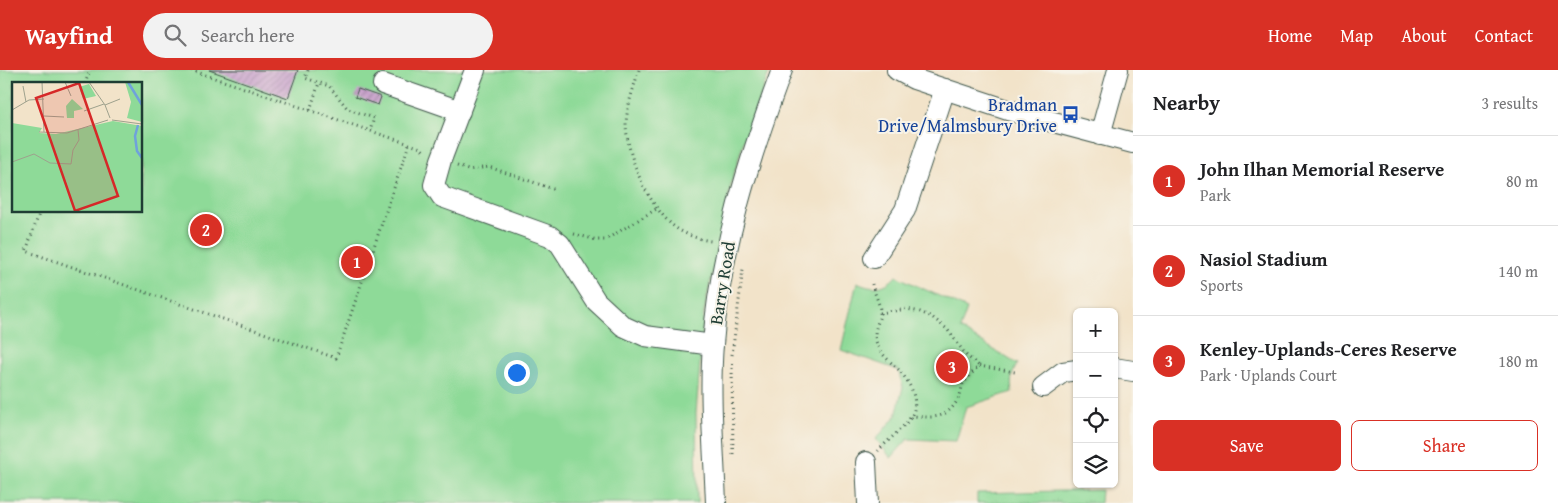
<!DOCTYPE html>
<meta charset="utf-8">
<style>
body{margin:0;font-family:"Gentium Book Plus",serif;background:#f2f2f2;color:#202124}
.controls{position:absolute;right:15px;bottom:15px;display:grid;overflow:hidden;border-radius:8px;box-shadow:0 1px 4px #0004}
.controls button{width:45px;height:45px;display:grid;place-items:center;padding:0;border:0;border-bottom:1px solid #e0e0e0;background:#fff;color:#202124;font:25px sans-serif}
.you{position:absolute;left:516px;top:302px;width:18px;height:18px;margin:-12px;border:4px solid #fff;border-radius:50%;background:#1a73e8;box-shadow:0 0 0 8px #1a73e833}
.badge{display:grid;place-items:center;width:32px;height:32px;border-radius:50%;background:#d93025;color:#fff;font-size:16px;font-weight:700}
.pin{position:absolute;translate:-50% -50%;border:2px solid #fff;box-shadow:0 1px 5px #0006}
.list{margin:0;padding:0;list-style:none}
h2{display:flex;justify-content:space-between;align-items:center;height:65px;margin:0;padding:0 20px;font-size:21px}
h2 small{font-size:16px;font-weight:400;color:#757577}
.list li{display:grid;grid-template-columns:32px 1fr auto;gap:15px;align-items:center;box-sizing:border-box;height:90px;padding:0 20px;border-top:1px solid #e0e0e0}
.list b{display:block;font-size:19px;white-space:nowrap}
.list p{margin:0;font-size:16px;white-space:nowrap;color:#757577}
.list em{font-size:16px;font-style:normal;color:#757577}
.actions{display:flex;gap:10px;padding:15px 20px}
.actions a{flex:1;padding:11px 0;border:1px solid #d93025;border-radius:8px;text-align:center;font-size:18px;color:#d93025}
.actions .main{background:#d93025;color:#fff}
.icon{flex:none;width:28px;height:28px;fill:none;stroke:currentColor;stroke-width:2;stroke-linecap:round;stroke-linejoin:round}
.map{position:relative;flex:none;width:1133px;height:433px;overflow:hidden}
header{display:flex;align-items:center;gap:30px;box-sizing:border-box;height:70px;padding:0 25px;background:#d93025;color:#fff}
header strong{font-size:24px}
nav{display:flex;gap:28px;margin-inline-start:auto;font-size:18px}
.search{width:350px;height:45px;background:#f2f2f2;display:flex;align-items:center;gap:12px;box-sizing:border-box;padding:0 18px;border-radius:28px;color:#757577;font-size:19px}
main{display:flex}
aside{flex:1;background:#fff}
.map>svg:first-child{display:block}
</style>
<header>
<strong>Wayfind</strong>
<div class="search"><svg class="icon" aria-label="search" viewBox="0 0 24 24"><circle cx="10" cy="10" r="6"/><path d="M15 15l6 6"/></svg>Search here</div>
<nav><a>Home</a><a>Map</a><a>About</a><a>Contact</a></nav>
</header>
<main>
<div class="map">
<svg width="1133" height="433" viewBox="0 0 1133 433">
<defs>
<pattern id="grass-tufts" width="24" height="20" patternUnits="userSpaceOnUse" patternTransform="scale(1.25)"><rect width="24" height="20" fill="#8eda98"/><path d="M3 7l-1-3M5 7V3M7 7l1-3M15 17l-1-3M17 17v-4M19 17l1-3" fill="none" stroke="#7abc84"/></pattern>
<pattern id="building-hatch" width="6" height="6" patternUnits="userSpaceOnUse" patternTransform="scale(1.25)"><rect width="6" height="6" fill="#c79fcb"/><path d="M-1 1l2-2M0 6l6-6M5 7l2-2" fill="none" stroke="#a183a6"/></pattern>
</defs>
<rect width="100%" height="100%" fill="#f7f3e8"/>
<filter id="ink" filterUnits="userSpaceOnUse"><feTurbulence type="fractalNoise" baseFrequency=".02" numOctaves="2"/><feDisplacementMap in="SourceGraphic" scale="10" xChannelSelector="R" yChannelSelector="G"/><feConvolveMatrix kernelMatrix="1 2 1 2 8 2 1 2 1" color-interpolation-filters="sRGB"/></filter>
<filter id="wash" filterUnits="userSpaceOnUse"><feTurbulence type="fractalNoise" baseFrequency=".0096" numOctaves="4" result="noise"/><feDisplacementMap in="SourceGraphic" scale="20" xChannelSelector="R" yChannelSelector="G"/><feGaussianBlur stdDeviation="1.12" result="paint"/><feColorMatrix in="noise" values="0 0 0 0 0 0 0 0 0 0 0 0 0 0 0 0 0 1.4 0 .05"/><feComposite in="paint" operator="in"/></filter>
<g filter="url(#wash)">
<rect width="100%" height="100%" fill="#f2e3c9"/>
<!-- grass -->
<polygon fill="url(#grass-tufts)" stroke="#568c66" points="1101,420 1100,433 977,433 977,423"/>
<!-- park -->
<g fill="#8eda98" stroke="#568c66" fill-rule="evenodd">
<path d="M 0,0 L 770,0 L 745,67 L 731,114 L 704,242 L 696,343 L 697,433 L 0,433 ZM 14,14 L 141,14 L 141,141 L 14,141 Z"/>
<path d="M 896,206 L 967,239 L 960,259 L 1017,294 C 1012,304 1010,311 1012,322 L 966,337 L 956,371 L 908,369 L 891,388 L 876,369 L 896,346 L 903,317 L 898,300 L 841,280 L 857,212 C 872,219 885,219 896,206 Z"/>
</g>
<g id="blocks">
<!-- building -->
<g fill="url(#building-hatch)">
<polygon points="209,0 298,0 288,28"/>
<polygon points="358,19 381,27 378,35 355,27"/>
</g>
</g>
</g>
<g filter="url(#ink)">
<use href="#blocks" fill-opacity="0" stroke="#3f564a" stroke-width="1"/>
<g fill="none" stroke-linecap="round" stroke-linejoin="round">
<defs>
<g id="minor">
<polyline points="475,0 441,90 434,115 442,127 550,166 560,174 596,231 623,256 645,266 713,275"/>
<polyline points="897,0 914,9 1008,40 1133,73"/>
<polyline points="383,14 460,41"/>
<polyline points="1100,65 1118,0"/>
<polyline points="874,188 905,140 945,19"/>
<polyline points="1114,298 1133,301"/>
<polyline points="1043,317 1063,302 1077,300"/>
<polyline points="866,392 868,433"/>
<path d="M 716,433 C 714,380 709,327 713,274 C 720,180 749,89 782,0"/>
</g>
</defs>
<!-- minor casing -->
<use href="#minor" stroke="#3f564a" stroke-width="22"/>
<!-- path -->
<g stroke="#3f564a" stroke-width="3" stroke-dasharray="1 4" stroke-linecap="butt">
<polyline points="191,0 421,78 426,83"/>
<polyline points="308,0 305,8 329,16 348,39 374,48 370,61"/>
<path d="M 639,0 C 634,16 626,39 626,56 C 628,88 646,130 670,153 C 680,163 697,169 711,171"/>
<polyline points="85,14 90,0"/>
<polyline points="310,40 319,13"/>
<polyline points="457,96 468,100 489,97 556,120"/>
<polyline points="40,141 26,181 336,288 409,74"/>
<polyline points="574,164 597,170 605,170 658,138"/>
<path d="M 872,214 C 874,223 881,235 880,244 C 878,255 872,262 877,274 C 880,284 891,292 899,300 C 909,311 920,330 912,345 C 905,357 888,370 878,381"/>
<polyline points="880,243 907,239 920,242 932,247 947,259 966,285 979,296"/>
<polyline points="732,285 743,199"/>
<polyline points="732,293 733,385"/>
<path d="M 911,348 L 914,346 C 934,348 947,349 958,329 C 961,325 961,319 963,314 C 967,308 974,301 979,296 L 1015,302"/>
</g>
<!-- minor -->
<use href="#minor" stroke="#fff" stroke-width="20"/>
</g>
</g>
<!-- icons -->
<defs>
<symbol id="bus-bare" viewBox="-9 -9 18 18"><path d="M-5-6H5V4H4V6H2V4H-2V6H-4V4H-5ZM-3.5-4V0h7V-4ZM-3.5 1.2v1.5H-2V1.2ZM2 1.2v1.5H3.5V1.2Z" fill="#1a4fb4" stroke="#f7f3e8" stroke-width="2.5" paint-order="stroke"/></symbol>
</defs>
<g fill-rule="evenodd">
<use href="#bus-bare" x="1058" y="32" width="25" height="25"/>
</g>
<g text-anchor="middle" dominant-baseline="central" stroke-width="4" stroke-linejoin="round" paint-order="stroke">
<!-- transit labels -->
<g font-size="18" fill="#164399" stroke="#f7f3e8" text-anchor="end">
<text x="1057" y="34">Bradman<tspan x="1057" dy="21">Drive/Malmsbury Drive</tspan></text>
</g>
<!-- street labels -->
<g font-size="18" fill="#1f3d34" stroke="#f7f3e8">
<text transform="translate(722 213) rotate(-81)">Barry Road</text>
</g>
</g>
<!-- overview -->
<g transform="translate(12 12)">
<rect width="130" height="130" fill="#f2e3c9"/>
<path d="M 77,2 L 84,14 L 71,17 L 67,5 Z" fill="#8eda98"/>
<path d="M 113,0 L 130,0 L 130,40 L 115,36 L 119,20 ZM 60,17 L 71,27 L 62,29 L 62,36 L 55,36 L 54,24 ZM 101,39 L 130,44 L 130,130 L 0,130 L 0,41 L 30,46 L 27,51 L 44,52 Z" fill="#8eda98"/>
<path fill="none" stroke="#6fa2db" stroke-width="2.5" d="M 116,0 L 130,23M 126,43 L 123,54 L 125,69 L 130,76"/>
<path fill="none" stroke="#9ea18d" stroke-width="1" d="M 30,0 L 32,50M 53,0 L 59,14M 77,0 L 93,23 L 98,36M 11,4 L 14,20M 93,23 L 108,17M 0,28 L 17,18 L 32,17M 72,29 L 92,22M 32,34 L 52,35M 100,38 L 130,42M 27,50 L 55,51 L 96,38M 0,80 L 22,72 L 38,81 L 59,82 L 61,68 L 67,58 L 66,48"/>
<path fill="#d62828" fill-opacity="0.15" stroke="#d62828" stroke-width="2.5" d="M 67,1 L 106,114 L 63,129 L 24,16 Z"/>
<rect width="130" height="130" fill="none" stroke="#1f3d34" stroke-width="2.5"/>
</g>
</svg>
<div class="controls">
<button>+</button>
<button>−</button>
<button><svg class="icon" aria-label="locate" viewBox="0 0 24 24"><circle cx="12" cy="12" r="6"/><path d="M12 2v4M12 18v4M2 12h4M18 12h4"/></svg></button>
<button><svg class="icon" aria-label="layers" viewBox="0 0 24 24"><path d="M12 4l9 5-9 5-9-5zM3 14l9 5 9-5"/></svg></button>
</div>
<div class="you"></div>
<div class="pin badge" style="left:357px;top:192px">1</div>
<div class="pin badge" style="left:206px;top:160px">2</div>
<div class="pin badge" style="left:952px;top:297px">3</div>
</div>
<aside>
<h2>Nearby<small>3 results</small></h2>
<ul class="list">
<li><span class="badge">1</span><div><b>John Ilhan Memorial Reserve</b><p>Park</p></div><em>80 m</em></li>
<li><span class="badge">2</span><div><b>Nasiol Stadium</b><p>Sports</p></div><em>140 m</em></li>
<li><span class="badge">3</span><div><b>Kenley-Uplands-Ceres Reserve</b><p>Park · Uplands Court</p></div><em>180 m</em></li>
</ul>
<div class="actions"><a class="main">Save</a><a>Share</a></div>
</aside>
</main>
